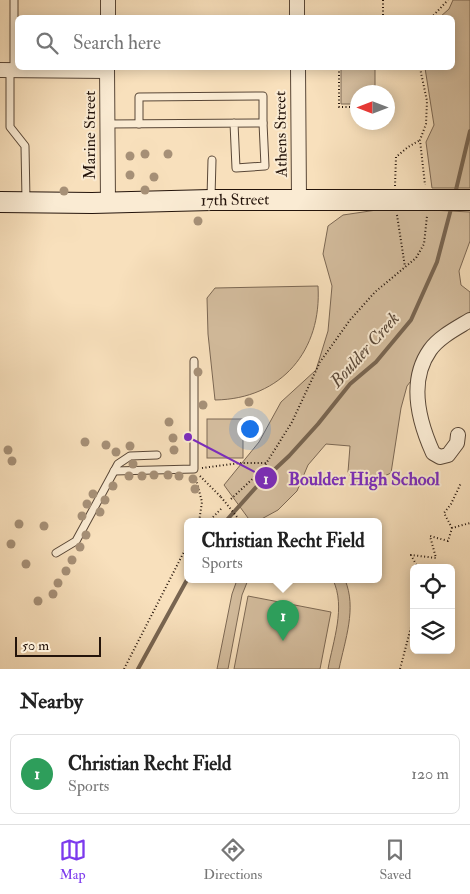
<!DOCTYPE html>
<style>
body{margin:0;font-family:"IM FELL Double Pica",serif;background:#f2f2f2;color:#222}
.controls{position:absolute;right:15px;bottom:15px;display:grid;overflow:hidden;border-radius:8px;box-shadow:0 2px 12px #0003}
.controls button{width:45px;height:45px;display:grid;place-items:center;padding:0;border:0;border-bottom:1px solid #e0e0e0;background:#fff;color:#222;font:25px sans-serif}
.compass{position:absolute;left:350px;top:85px;width:45px;height:45px;border-radius:50%;background:#fff;box-shadow:0 2px 12px #0003;rotate:270deg}
.scale{position:absolute;left:15px;bottom:12px;width:86px;box-sizing:border-box;padding-left:5px;border:2px solid #24140b;border-top:0;font-size:14px;line-height:18px;white-space:nowrap;color:#24140b;-webkit-text-stroke:4px #faebd3;paint-order:stroke}
.you{position:absolute;left:249px;top:428px;width:18px;height:18px;margin:-12px;border:4px solid #fff;border-radius:50%;background:#1a73e8;box-shadow:0 0 0 8px #1a73e833}
.badge{display:grid;place-items:center;width:32px;height:32px;border-radius:50%;background:#7c3aed;color:#fff;font-size:16px;font-weight:700}
.pin{position:absolute;translate:-50% -41px;filter:drop-shadow(0 1px 2px #0008)}
.pin::after{content:'';position:absolute;top:26px;width:18px;height:15px;background:inherit;clip-path:polygon(0 0,100% 0,50% 100%)}
.popup{position:absolute;left:184px;top:518px;width:198px;height:65px;box-sizing:border-box;display:grid;place-content:center;border-radius:8px;background:#fff;filter:drop-shadow(0 1px 4px #0005);font-size:16px;white-space:nowrap;color:#767676}
.popup b{font-size:19px;color:#222}
.popup::after{content:'';position:absolute;left:50%;top:100%;margin-left:-10px;border:10px solid transparent;border-top-color:#fff}
.list{margin:0;padding:0;list-style:none}
h2{display:flex;justify-content:space-between;align-items:center;height:65px;margin:0;padding:0 20px;font-size:21px}
h2 small{font-size:16px;font-weight:400;color:#767676}
.list li{display:grid;grid-template-columns:32px 1fr auto;gap:15px;align-items:center;box-sizing:border-box;height:80px;margin:0 10px 10px;padding:0 10px;border:1px solid #e0e0e0;border-radius:8px}
.list b{display:block;font-size:19px;white-space:nowrap}
.list p{margin:0;font-size:16px;white-space:nowrap;color:#767676}
.list em{font-size:16px;font-style:normal;color:#767676}
.icon{flex:none;width:28px;height:28px;fill:none;stroke:currentColor;stroke-width:2;stroke-linecap:round;stroke-linejoin:round}
.map{position:relative;flex:none;width:470px;height:669px;overflow:hidden}
.search{position:absolute;background:#fff;box-shadow:0 2px 12px #0003;left:15px;right:15px;top:15px;height:55px;display:flex;align-items:center;gap:12px;box-sizing:border-box;padding:0 18px;border-radius:8px;color:#767676;font-size:19px}
.sheet{height:155px;background:#fff}
nav{display:flex;justify-content:space-around;align-items:center;box-sizing:border-box;height:70px;border-top:1px solid #e0e0e0;background:#fff;font-size:14px;color:#767676}
nav a{display:grid;justify-items:center;gap:2px}
nav .on{color:#7c3aed}
.map>svg:first-child{display:block}
</style>
<div class="map">
<svg width="470" height="669" viewBox="0 0 470 669">
<rect width="100%" height="100%" fill="#f8e0bc"/>
<filter id="stains"><feTurbulence type="fractalNoise" baseFrequency=".004" numOctaves="4"/><feColorMatrix values="0 0 0 0 .2 0 0 0 0 .09 0 0 0 0 .02 0 0 0 .5 -.17"/></filter>
<radialGradient id="worn" r=".72"><stop offset=".6" stop-color="#630" stop-opacity="0"/><stop offset="1" stop-color="#630" stop-opacity=".3"/></radialGradient>
<!-- green -->
<g fill="#d4bd9e" stroke="#7c6854">
<polygon points="453,0 470,0 470,188 432,188 426,142 434,125 425,68 452,68 452,18 440,17 449,9"/>
<polygon points="341,68 375,68 375,92 358,92 357,104 341,104"/>
<polygon points="390,208 470,212 470,241 459,271 461,285 470,292 470,316 421,368 407,386 401,408 391,473 369,483 358,481 355,483 348,472 350,446 326,444 308,465 297,491 278,510 256,522 251,522 224,485 259,442 281,402 316,370 328,331 332,286 323,254 328,226 343,215"/>
<path d="M 318,286 C 322,350 282,399 215,400 L 208,334 L 207,298 L 215,288 Z"/>
<rect x="207" y="419" width="36" height="39"/>
<polygon points="237,580 248,580 242,595 228,669 217,669 232,594"/>
<path d="M 333,580 L 345,580 C 357,608 345,640 339,669 L 328,669 C 333,641 346,607 333,580 Z"/>
<polygon points="248,596 331,612 320,669 234,669"/>
</g>
<g fill="none" stroke-linecap="round" stroke-linejoin="round">
<!-- stream -->
<g stroke="#786551" stroke-width="4">
<polyline points="455,194 470,131"/>
<polyline points="225,522 258,485 289,456 318,424 350,384 376,362 411,320 437,262 452,205"/>
<polyline points="138,669 188,578"/>
</g>
<defs>
<g id="lane">
<polyline points="14,0 14,70"/>
<polyline points="10,70 10,127 25,146 26,200"/>
<polyline points="108,124 263,123 265,166 236,168 234,123"/>
<polyline points="139,124 139,97 263,96 263,123"/>
<polyline points="211,197 212,160"/>
<polyline points="114,471 194,469 194,361"/>
<polyline points="56,553 76,541 118,464 130,456 157,455"/>
</g>
<g id="street">
<polyline points="297,0 297,18"/>
<polyline points="108,18 108,0"/>
<polyline points="107,68 108,203"/>
<polyline points="298,68 299,199"/>
<polyline points="0,70 107,71"/>
<path d="M 458,435 L 457,443 L 448,455 L 440,457 L 433,453 C 419,422 408,381 430,350 C 439,337 457,328 470,320"/>
</g>
<polyline id="secondary" points="0,202 92,203 211,200 415,200"/>
</defs>
<!-- lane casing -->
<use href="#lane" stroke="#594737" stroke-width="9"/>
<!-- street casing -->
<use href="#street" stroke="#594737" stroke-width="16"/>
<!-- secondary casing -->
<use href="#secondary" stroke="#24140b" stroke-width="22"/>
<!-- path -->
<g stroke="#24140b" stroke-width="2" stroke-dasharray="1 2.5" stroke-linecap="butt">
<polyline points="383,0 383,18"/>
<polyline points="431,18 448,0"/>
<polyline points="339,68 339,107 358,107"/>
<polyline points="420,68 427,101 426,124 420,140 425,185"/>
<polyline points="395,186 396,157 408,147 420,140"/>
<polyline points="397,215 405,267"/>
<polyline points="202,468 240,463 266,463"/>
<polyline points="200,476 221,497"/>
<polyline points="196,479 202,502 199,522"/>
<polyline points="231,499 262,470 292,422 320,362 350,320 375,292 416,258 424,244 427,216"/>
<polyline points="208,522 222,508"/>
<polyline points="452,528 444,513 451,504 461,483"/>
<polyline points="418,568 411,555 436,558 430,536 448,541 452,528 470,523"/>
<polyline points="124,669 188,544"/>
<polyline points="400,669 414,616"/>
</g>
<!-- lane -->
<use href="#lane" stroke="#faebd3" stroke-width="7"/>
<!-- street -->
<use href="#street" stroke="#faebd3" stroke-width="14"/>
<!-- secondary -->
<use href="#secondary" stroke="#faebd3" stroke-width="20"/>
<defs>
<polyline id="secondary-bridge" points="415,200 470,200"/>
</defs>
<!-- secondary-bridge casing -->
<use href="#secondary-bridge" stroke="#24140b" stroke-width="22" stroke-linecap="butt"/>
<!-- path-bridge -->
<polyline stroke="#24140b" stroke-width="2" stroke-dasharray="1 2.5" stroke-linecap="butt" points="221,497 241,522"/>
<!-- secondary-bridge -->
<use href="#secondary-bridge" stroke="#faebd3" stroke-width="20"/>
</g>
<!-- trees -->
<g fill="#a69077">
<circle cx="145" cy="154" r="4.5"/>
<circle cx="168" cy="154" r="4.5"/>
<circle cx="130" cy="156" r="4.5"/>
<circle cx="130" cy="175" r="4.5"/>
<circle cx="154" cy="177" r="4.5"/>
<circle cx="145" cy="190" r="4.5"/>
<circle cx="64" cy="191" r="4.5"/>
<circle cx="198" cy="221" r="4.5"/>
<circle cx="198" cy="372" r="4.5"/>
<circle cx="249" cy="402" r="4.5"/>
<circle cx="203" cy="405" r="4.5"/>
<circle cx="169" cy="422" r="4.5"/>
<circle cx="251" cy="422" r="4.5"/>
<circle cx="256" cy="435" r="4.5"/>
<circle cx="173" cy="438" r="4.5"/>
<circle cx="85" cy="442" r="4.5"/>
<circle cx="106" cy="445" r="4.5"/>
<circle cx="130" cy="446" r="4.5"/>
<circle cx="8" cy="450" r="4.5"/>
<circle cx="174" cy="450" r="4.5"/>
<circle cx="116" cy="452" r="4.5"/>
<circle cx="12" cy="461" r="4.5"/>
<circle cx="133" cy="464" r="4.5"/>
<circle cx="154" cy="475" r="4.5"/>
<circle cx="168" cy="475" r="4.5"/>
<circle cx="129" cy="476" r="4.5"/>
<circle cx="142" cy="476" r="4.5"/>
<circle cx="179" cy="476" r="4.5"/>
<circle cx="193" cy="479" r="4.5"/>
<circle cx="113" cy="486" r="4.5"/>
<circle cx="195" cy="489" r="4.5"/>
<circle cx="93" cy="494" r="4.5"/>
<circle cx="105" cy="500" r="4.5"/>
<circle cx="87" cy="504" r="4.5"/>
<circle cx="100" cy="512" r="4.5"/>
<circle cx="82" cy="516" r="4.5"/>
<circle cx="19" cy="524" r="4.5"/>
<circle cx="44" cy="526" r="4.5"/>
<circle cx="86" cy="535" r="4.5"/>
<circle cx="11" cy="544" r="4.5"/>
<circle cx="80" cy="547" r="4.5"/>
<circle cx="72" cy="560" r="4.5"/>
<circle cx="26" cy="564" r="4.5"/>
<circle cx="66" cy="571" r="4.5"/>
<circle cx="58" cy="583" r="4.5"/>
<circle cx="53" cy="594" r="4.5"/>
<circle cx="38" cy="601" r="4.5"/>
</g>
<g text-anchor="middle" dominant-baseline="central" stroke-width="4" stroke-linejoin="round" paint-order="stroke">
<!-- street labels -->
<g font-size="16" fill="#24140b" stroke="#faebd3">
<text transform="translate(281 134) rotate(-91)">Athens Street</text>
<text transform="translate(90 135) rotate(-90)">Marine Street</text>
<text transform="translate(235 200) rotate(-1)">17th Street</text>
</g>
<!-- water labels -->
<g font-size="18" font-style="italic" fill="#5c4a3a" stroke="#faebd3">
<text transform="translate(365 350) rotate(-48)">Boulder Creek</text>
</g>
</g>
<!-- callouts -->
<path fill="none" stroke="#7b2cbf" stroke-width="2" d="M188 437L266 478"/>
<g fill="#7b2cbf" stroke="#faebd3" stroke-width="2">
<circle cx="188" cy="437" r="5"/>
<circle cx="266" cy="478" r="12"/>
</g>
<g font-size="15" text-anchor="middle" font-weight="bold" fill="#fff">
<text x="266" y="484">1</text>
</g>
<g font-size="18" text-anchor="middle" font-weight="bold" fill="#7b2cbf" stroke="#faebd3" stroke-width="4" stroke-linejoin="round" paint-order="stroke">
<text x="364" y="485">Boulder High School</text>
</g>
<rect width="100%" height="100%" filter="url(#stains)"/>
<rect width="100%" height="100%" fill="url(#worn)"/>
</svg>
<div class="controls">
<button><svg class="icon" aria-label="locate" viewBox="0 0 24 24"><circle cx="12" cy="12" r="6"/><path d="M12 2v4M12 18v4M2 12h4M18 12h4"/></svg></button>
<button><svg class="icon" aria-label="layers" viewBox="0 0 24 24"><path d="M12 4l9 5-9 5-9-5zM3 14l9 5 9-5"/></svg></button>
</div>
<svg class="compass" viewBox="-18 -18 36 36"><path d="M0-13l5 13h-10z" fill="#e53935"/><path d="M0 13l5-13h-10z" fill="#767676"/></svg>
<div class="scale">50 m</div>
<div class="you"></div>
<div class="pin badge" style="left:283px;top:641px;background:#2e9e5b">1</div>
<div class="popup"><b>Christian Recht Field</b>Sports</div>
<div class="search"><svg class="icon" aria-label="search" viewBox="0 0 24 24"><circle cx="10" cy="10" r="6"/><path d="M15 15l6 6"/></svg>Search here</div>
</div>
<section class="sheet">
<h2>Nearby<small></small></h2>
<ul class="list">
<li><span class="badge" style="background:#2e9e5b">1</span><div><b>Christian Recht Field</b><p>Sports</p></div><em>120 m</em></li>
</ul>
</section>
<nav>
<a class="on"><svg class="icon" aria-label="map" viewBox="0 0 24 24"><path d="M3 6l6-2 6 2 6-2v14l-6 2-6-2-6 2zM9 4v14M15 6v14"/></svg>Map</a>
<a><svg class="icon" aria-label="directions" viewBox="0 0 24 24"><path d="M12 3l9 9-9 9-9-9zM9 14v-3h6M13 9l2 2-2 2"/></svg>Directions</a>
<a><svg class="icon" aria-label="saved" viewBox="0 0 24 24"><path d="M7 4h10v16l-5-4-5 4z"/></svg>Saved</a>
</nav>
